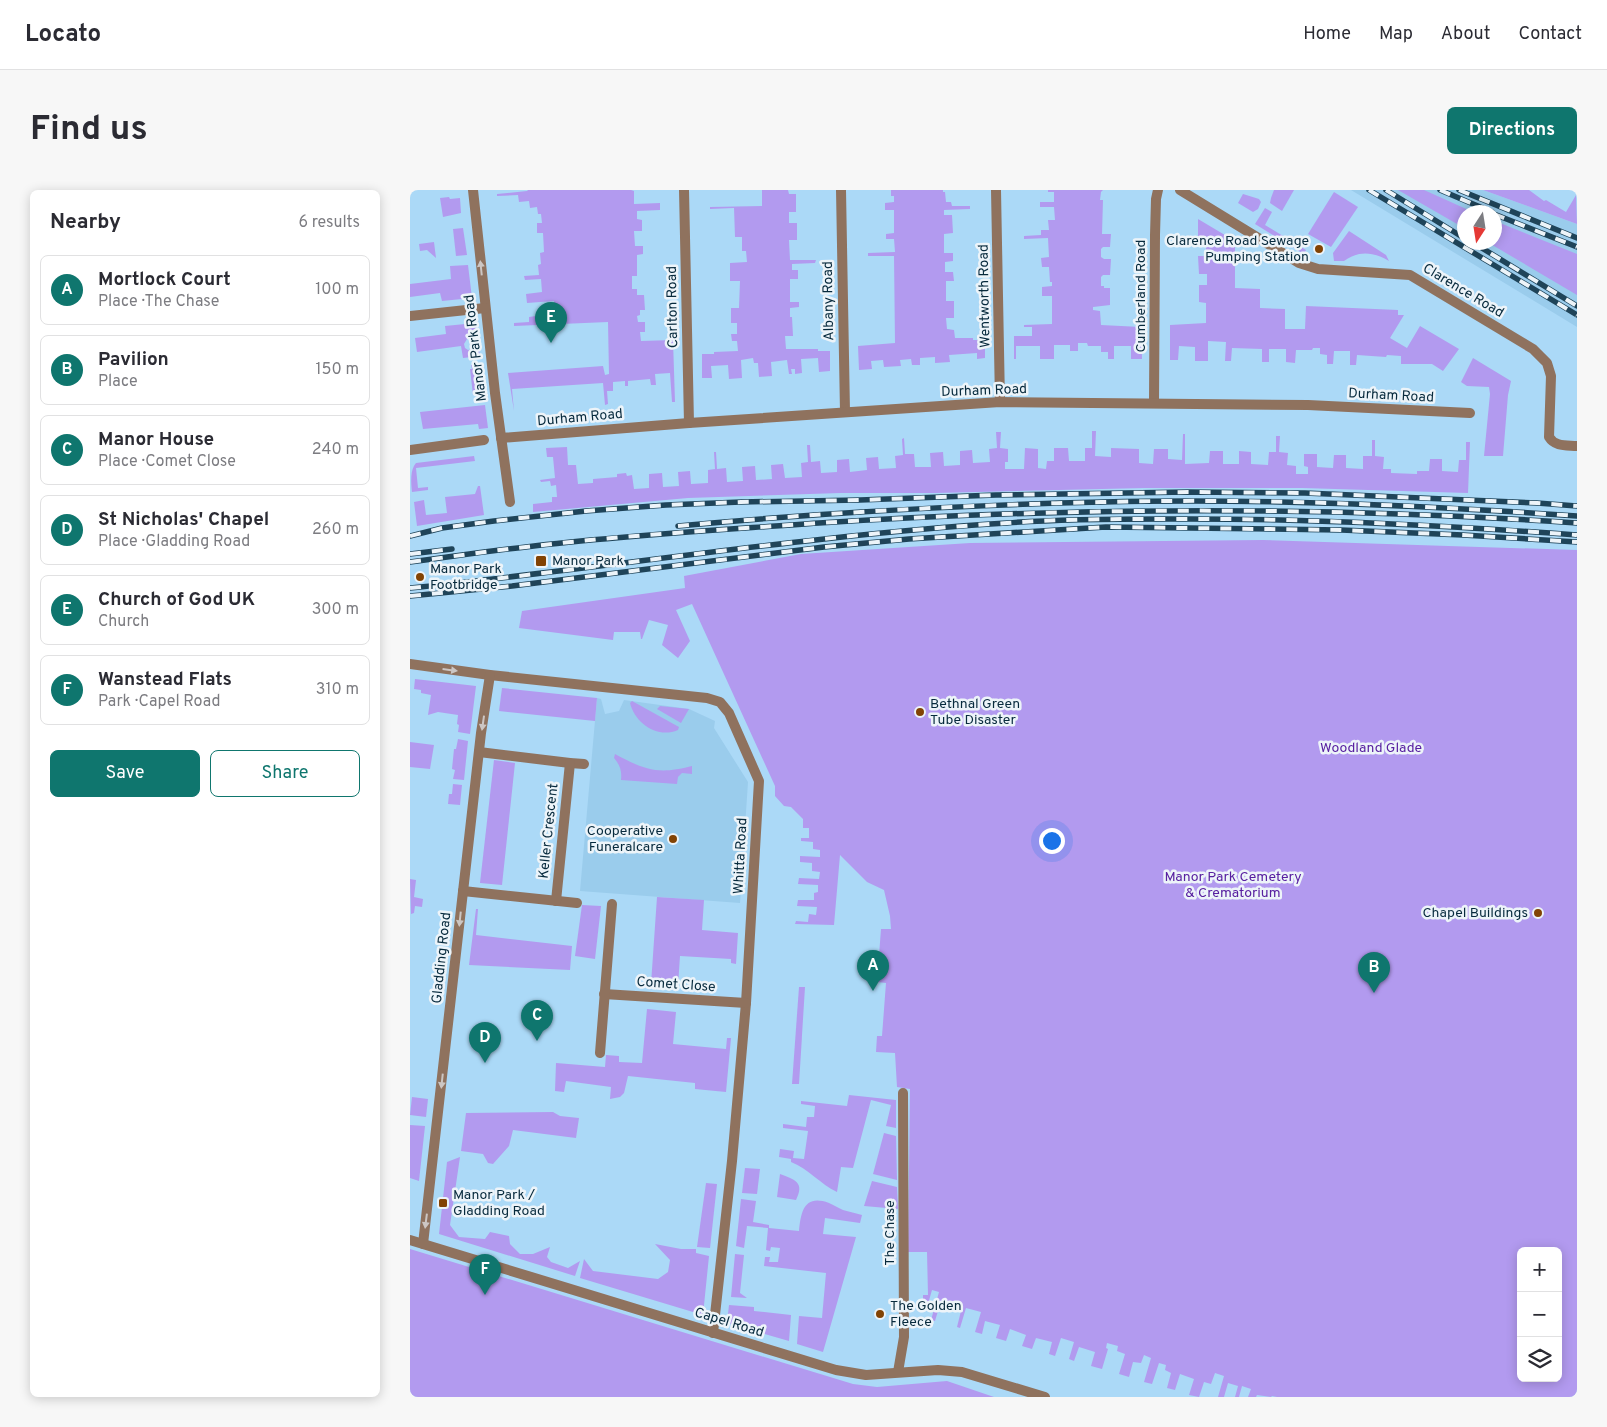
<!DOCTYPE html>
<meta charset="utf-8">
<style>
body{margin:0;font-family:Overpass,sans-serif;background:#f7f7f7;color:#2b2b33}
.controls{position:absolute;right:15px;bottom:15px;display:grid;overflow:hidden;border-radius:8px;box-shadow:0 2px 12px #0003}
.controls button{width:45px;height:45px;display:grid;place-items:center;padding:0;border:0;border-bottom:1px solid #e1e1e2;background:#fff;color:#2b2b33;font:25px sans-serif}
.compass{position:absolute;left:1047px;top:15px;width:45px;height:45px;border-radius:50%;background:#fff;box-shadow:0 2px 12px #0003;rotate:192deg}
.you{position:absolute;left:641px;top:650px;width:18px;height:18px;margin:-12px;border:4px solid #fff;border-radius:50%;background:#1a73e8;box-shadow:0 0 0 8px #1a73e833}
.badge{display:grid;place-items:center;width:32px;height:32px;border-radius:50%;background:#0f766e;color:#fff;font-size:16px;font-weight:700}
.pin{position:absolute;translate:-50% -41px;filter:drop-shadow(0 1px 2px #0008)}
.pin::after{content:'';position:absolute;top:26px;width:18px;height:15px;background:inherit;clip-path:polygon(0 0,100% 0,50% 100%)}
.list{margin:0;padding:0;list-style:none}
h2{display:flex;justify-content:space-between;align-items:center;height:65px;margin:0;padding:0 20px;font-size:21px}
h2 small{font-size:16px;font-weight:400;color:#7c7c81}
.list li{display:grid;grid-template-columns:32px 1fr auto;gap:15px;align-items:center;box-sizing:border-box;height:70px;margin:0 10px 10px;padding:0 10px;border:1px solid #e1e1e2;border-radius:8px}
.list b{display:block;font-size:19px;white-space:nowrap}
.list p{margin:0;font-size:16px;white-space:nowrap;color:#7c7c81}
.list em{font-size:16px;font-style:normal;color:#7c7c81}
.actions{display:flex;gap:10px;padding:15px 20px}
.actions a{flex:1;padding:11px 0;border:1px solid #0f766e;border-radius:8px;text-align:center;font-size:18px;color:#0f766e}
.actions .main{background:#0f766e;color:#fff}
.icon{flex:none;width:28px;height:28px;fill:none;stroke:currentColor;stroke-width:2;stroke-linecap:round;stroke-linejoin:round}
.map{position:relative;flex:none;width:1167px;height:1207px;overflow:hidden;border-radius:8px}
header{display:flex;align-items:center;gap:30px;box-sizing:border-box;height:70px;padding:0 25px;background:#fff;border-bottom:1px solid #e1e1e2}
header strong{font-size:24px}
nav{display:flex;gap:28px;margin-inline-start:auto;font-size:18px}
.intro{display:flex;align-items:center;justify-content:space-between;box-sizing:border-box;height:120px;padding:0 30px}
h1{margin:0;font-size:35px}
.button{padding:12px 22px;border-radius:8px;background:#0f766e;color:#fff;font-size:18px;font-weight:700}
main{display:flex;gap:30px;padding:0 30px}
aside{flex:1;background:#fff;border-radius:8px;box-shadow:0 2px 12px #0003}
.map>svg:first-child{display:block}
</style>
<header>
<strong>Locato</strong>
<nav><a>Home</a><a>Map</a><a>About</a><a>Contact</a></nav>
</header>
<div class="intro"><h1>Find us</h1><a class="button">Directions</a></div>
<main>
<aside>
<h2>Nearby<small>6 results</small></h2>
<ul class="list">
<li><span class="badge">A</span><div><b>Mortlock Court</b><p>Place · The Chase</p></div><em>100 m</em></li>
<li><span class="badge">B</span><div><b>Pavilion</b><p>Place</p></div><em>150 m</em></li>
<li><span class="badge">C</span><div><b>Manor House</b><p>Place · Comet Close</p></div><em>240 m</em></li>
<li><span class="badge">D</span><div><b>St Nicholas' Chapel</b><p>Place · Gladding Road</p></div><em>260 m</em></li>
<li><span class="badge">E</span><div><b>Church of God UK</b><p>Church</p></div><em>300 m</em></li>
<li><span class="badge">F</span><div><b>Wanstead Flats</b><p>Park · Capel Road</p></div><em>310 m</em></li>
</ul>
<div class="actions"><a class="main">Save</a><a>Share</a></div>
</aside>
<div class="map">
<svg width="1167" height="1207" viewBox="0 0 1167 1207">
<rect width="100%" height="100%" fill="#abd9f7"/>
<!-- built -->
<g fill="#9accec" fill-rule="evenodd">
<path d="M 941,0 L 1073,0 L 1167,34 L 1167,137 ZM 1054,22 L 1084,22 L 1084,52 L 1054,52 Z"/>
<polygon points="187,508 191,509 195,524 209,521 214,510 279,519 305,531 304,538 338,592 330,713 170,701"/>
</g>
<!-- green -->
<g fill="#b29aef" fill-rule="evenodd">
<polygon points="118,0 221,0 224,1 224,14 250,13 250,20 227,21 227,29 232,30 232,41 224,41 225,56 233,56 233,64 227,65 227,86 222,86 222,99 227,99 227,105 234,105 235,120 230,120 230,125 227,126 228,132 235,132 235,142 230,142 231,151 263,150 265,212 262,212 260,183 245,184 246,195 241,195 240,189 218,191 218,196 215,196 215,191 203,192 203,201 197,201 198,214 195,215 193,193 102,199 104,221 98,183 193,176 195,185 199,184 198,132 104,136 104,133 119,132 119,127 139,124 138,118 145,117 144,111 117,113 116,104 132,102 131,89 115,90 114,86 129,85 128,75 131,74 130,63 134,62 133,43 127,43 127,33 132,33 131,24 128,24 127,17 120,18 119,11 109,12 108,5 87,6 87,4 117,1"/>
<polygon points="352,0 378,0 379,4 386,4 386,22 379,22 379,33 387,33 387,50 379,50 380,70 406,70 405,73 382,74 382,80 388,80 388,89 380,89 380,112 389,112 389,117 380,118 380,127 382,127 383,146 375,146 376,159 408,159 408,161 420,161 420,181 409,182 408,168 391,169 392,183 385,184 385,179 381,179 382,184 379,184 377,170 361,172 362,186 349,187 348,173 344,173 343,168 331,170 332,188 319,189 318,175 301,176 302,188 292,188 292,164 304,164 304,162 328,161 327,151 322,151 321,144 327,144 327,133 321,133 321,118 329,118 330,91 320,91 320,73 337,72 336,61 332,61 332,47 325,47 324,18 300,19 300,17 352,16"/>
<polygon points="481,0 533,0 533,2 535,2 536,12 541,12 542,16 560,16 560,19 534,20 534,25 542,25 543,43 534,44 534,63 543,63 543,71 535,72 535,82 543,82 544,91 536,91 536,111 544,111 544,128 536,128 537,139 544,140 545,148 563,148 563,150 575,150 575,168 567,169 567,163 539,165 540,172 525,173 525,167 510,168 510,175 502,175 501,169 490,170 491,176 474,177 473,170 461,171 462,179 449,180 448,156 485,153 484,66 458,66 458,63 485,62 484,49 476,49 476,44 484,43 484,20 475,20 475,13 484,12 484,6 481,6"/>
<polygon points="638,0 693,0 691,2 690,10 693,10 692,44 701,44 700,57 693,57 691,59 691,67 694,69 701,69 700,85 693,85 691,87 691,96 694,96 694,98 700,98 700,115 683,117 683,120 690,121 691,135 731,137 732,169 721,169 721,156 704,156 704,169 698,169 698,162 691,162 691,156 678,156 677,153 668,153 668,161 660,161 660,155 644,155 644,169 630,169 630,156 606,156 606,169 604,169 604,146 622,146 622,137 614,137 614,135 642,134 642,106 632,106 632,97 642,96 642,92 640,92 639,77 632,77 631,68 639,67 638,48 614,49 614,46 631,45 631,40 639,40 638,30 645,30 644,17 630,17 630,12 644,12 644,2 638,2"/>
<polygon points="864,0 884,0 872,21 860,13 861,8"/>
<polygon points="988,0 1014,0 1063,22 1054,22 1054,38"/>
<polygon points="1073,0 1119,0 1134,11 1136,10 1156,22 1166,5 1167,34"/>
<polygon points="924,2 948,17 921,57 898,44"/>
<polygon points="833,4 849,9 851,12 848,19 843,22 828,13"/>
<polygon points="39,7 40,9 50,8 51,23 33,27 30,8"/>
<polygon points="855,18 862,22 855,35 896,60 894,64 845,34"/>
<polygon points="788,29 825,51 825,98 850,99 850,118 875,119 875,139 895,139 896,116 988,120 988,125 994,125 980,148 997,158 1010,136 1049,159 1033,181 1022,174 991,174 991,166 977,165 976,167 947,165 946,175 940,175 940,161 924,161 923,174 917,174 917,165 910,164 910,158 903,158 902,160 886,160 885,173 876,172 876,159 859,159 859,172 852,172 852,159 822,158 821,171 815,171 816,152 798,151 798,171 785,171 785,157 769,156 768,170 760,170 760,135 796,133 796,113 789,112 789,95 797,95 797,84 789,84 788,66 796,66 796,55 788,55"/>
<polygon points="1085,31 1167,64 1167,105 1079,53 1084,52"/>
<polygon points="53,38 57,65 46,66 43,39"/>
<path d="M 939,41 L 976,65 L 979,71 C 964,62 949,60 934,71 L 924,71 L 923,63 Z"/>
<polygon points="24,52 26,68 17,60 10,61 9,54"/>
<polygon points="58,75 62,108 32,111 30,103 0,107 0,94 41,89 40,76"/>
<path d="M 65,133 L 70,166 L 53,168 L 51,156 L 7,162 L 5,148 L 36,144 L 35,136 ZM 60,148 L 64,150 L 65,156 L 63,159 L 58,160 L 55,158 L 54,154 L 57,149 Z"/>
<polygon points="1063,168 1101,191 1098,205 1093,266 1074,266 1080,204 1079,197 1057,196 1051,192"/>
<polygon points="70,174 74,203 63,205 60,179 62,179 61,175"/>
<polygon points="75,215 78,238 69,239 68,234 13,239 10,222"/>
<polygon points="682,241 686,241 685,266 701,267 701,258 729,259 729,273 743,274 744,259 758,259 758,269 772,270 773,244 775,244 775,274 799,273 800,261 813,261 813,274 829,274 829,261 841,262 841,274 858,275 859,262 866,262 866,246 870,246 869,262 878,263 877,275 886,276 886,284 898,284 898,277 894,276 894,264 907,264 907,277 923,278 924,265 936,265 936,278 953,279 953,266 962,266 962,250 965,250 965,266 974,267 973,279 981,279 981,283 1007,284 1007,281 1019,281 1020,269 1032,269 1032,281 1048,282 1049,270 1056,270 1056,252 1060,252 1058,303 892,298 735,298 525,303 431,303 278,308 123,322 123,314 142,312 142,307 147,307 146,295 141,296 140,291 131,292 130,290 145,288 143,267 137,267 136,258 157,257 158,275 166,275 168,294 183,293 183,289 207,287 207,284 216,283 217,286 222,285 224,299 239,298 239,284 252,283 253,297 269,296 268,282 280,281 281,294 298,293 298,280 305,279 304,262 306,262 307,279 316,278 317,292 333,291 332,277 345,276 346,290 362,289 361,275 373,274 375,288 392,287 391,273 398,272 397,255 400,255 401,272 410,271 411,283 427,282 427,270 439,269 440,282 457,280 456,268 468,267 469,279 486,278 485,266 493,265 492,249 494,248 495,264 504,264 505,277 521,277 520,263 533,262 534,276 550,275 550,261 562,260 563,273 580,272 579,259 587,258 586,242 591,242 590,258 598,259 598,272 595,272 595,279 614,279 615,258 628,259 628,278 636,279 637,271 644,271 644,258 658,258 659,271 675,271 675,258 682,258"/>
<path d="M 64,266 L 65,271 L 6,278 L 8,298 L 18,297 L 18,300 L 2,302 C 1,292 0,280 6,273 Z"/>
<polygon points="68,296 70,296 74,325 7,336 4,312 14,310 16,325 37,323 35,307 65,304"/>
<path d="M 853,350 L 1167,360 L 1167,1207 L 867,1207 L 862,1206 L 861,1207 L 847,1205 L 846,1207 L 838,1207 L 841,1199 L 832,1196 L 829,1207 L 825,1207 L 828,1196 L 818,1193 L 814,1207 L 808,1207 L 814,1186 L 805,1183 L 801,1194 L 794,1192 L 789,1207 L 779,1205 L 784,1189 L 770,1184 L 765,1200 L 757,1198 L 761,1183 L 755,1180 L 756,1175 L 749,1173 L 742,1194 L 734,1192 L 741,1168 L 734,1165 L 731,1173 L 723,1172 L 719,1187 L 709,1184 L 715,1164 L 707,1161 L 708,1156 L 697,1153 L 696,1158 L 698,1159 L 692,1179 L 681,1176 L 685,1162 L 669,1157 L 664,1171 L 659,1169 L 664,1152 L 651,1148 L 645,1166 L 639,1164 L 642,1152 L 626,1148 L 622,1159 L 612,1156 L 616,1145 L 600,1139 L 596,1151 L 586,1148 L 590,1135 L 575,1131 L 572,1144 L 565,1142 L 571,1122 L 556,1118 L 550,1138 L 547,1137 L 552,1117 L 531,1111 L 525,1131 L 521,1130 L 529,1102 L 522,1100 L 518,1114 L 513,1113 L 513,1105 L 518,1105 L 517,1062 L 498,1062 L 500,899 L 487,897 L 485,863 L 466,862 L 467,846 L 472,846 L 476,793 L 467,792 L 471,739 L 481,739 L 480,726 L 474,700 L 457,692 L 430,665 L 424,735 L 385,734 L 386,731 L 398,732 L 399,724 L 406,725 L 407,717 L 387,716 L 388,710 L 404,710 L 404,703 L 408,702 L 408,695 L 388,694 L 389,688 L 409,689 L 410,682 L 402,681 L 402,673 L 390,672 L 390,666 L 410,667 L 410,660 L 403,659 L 403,652 L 391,651 L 391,648 L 399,648 L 399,638 L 393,638 L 393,629 L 381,617 L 374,616 L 365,606 L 365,596 L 282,414 L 266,420 L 280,451 L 268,468 L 252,455 L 258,435 L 239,430 L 232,449 L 231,449 L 230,442 L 204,442 L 203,450 L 109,438 L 112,421 L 275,398 L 274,386 L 391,364 L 560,353 ZM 1111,1061 L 1148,1061 L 1148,1188 L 1111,1188 Z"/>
<polygon points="5,489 66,496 60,544 48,542 49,535 47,534 48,525 28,522 18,525 21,505 11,503 11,500 4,499"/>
<polygon points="92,498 187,508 185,531 89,521"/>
<path d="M 222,511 L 269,537 L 268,540 C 247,549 225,533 220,513 Z"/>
<polygon points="250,516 279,519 271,533 247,519"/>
<polygon points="48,549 58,551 54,590 43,589 45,580 42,579 44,559 46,559"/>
<polygon points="0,552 24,555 20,579 0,577"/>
<path d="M 205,564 C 235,580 248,585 282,576 L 282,584 L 272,583 L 268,587 L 267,594 L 211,590 C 212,581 210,575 204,568 Z"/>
<polygon points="84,570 105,573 92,695 70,693"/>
<polygon points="43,594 52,595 50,615 38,614 39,604 42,604"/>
<polygon points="0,689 6,690 4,707 13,709 12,717 5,716 4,723 1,724"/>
<polygon points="247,707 294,710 292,740 328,743 326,774 321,773 321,769 270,766 268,796 241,794"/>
<polygon points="172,715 191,716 185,769 165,766"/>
<polygon points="66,719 68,719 66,745 162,756 160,780 59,775"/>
<polygon points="389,797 395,797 389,894 382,894"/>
<polygon points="237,819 266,822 263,854 316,859 317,848 321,848 316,902 285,899 285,893 218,886 214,903 210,907 200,909 201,897 156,891 154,902 145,901 146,873 195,877 196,865 209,866 209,872 232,873"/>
<path d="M 439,905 L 486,910 L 486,938 L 476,936 L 481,915 L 461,910 L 443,978 L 431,977 L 427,1002 C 410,994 399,979 381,972 L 381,969 L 369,967 L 370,959 L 384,961 L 383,968 L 394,969 L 398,941 L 373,938 L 373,934 L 396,937 L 397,927 L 404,927 L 405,916 L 391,914 L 391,911 L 437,916 Z"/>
<polygon points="2,907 18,909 16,927 0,925"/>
<polygon points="143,922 150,926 169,928 166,948 103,940 99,956 83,974 78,973 73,964 51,961 56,923"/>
<polygon points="0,935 15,936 9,991 0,988"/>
<polygon points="474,943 486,946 487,990 463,984"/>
<polygon points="50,967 40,1035 49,1047 75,1049 80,1042 99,1046 100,1054 110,1064 123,1064 140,1057 137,1067 141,1072 158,1078 170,1071 165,1086 29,1044 37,972"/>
<polygon points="335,978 350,979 347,1004 332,1003"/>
<path d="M 370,984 C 385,990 395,992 386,1010 L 367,1007 Z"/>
<polygon points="462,991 487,997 488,1019 454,1016"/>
<polygon points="296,993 307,994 300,1058 287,1057"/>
<path d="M 331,1009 L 346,1011 L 343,1032 L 359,1035 L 359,1038 L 389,1041 C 391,1022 394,1004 419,1013 C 424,1015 428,1018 433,1020 C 439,1022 446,1023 452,1025 L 450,1033 L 415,1028 L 413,1044 L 446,1047 L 413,1162 L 387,1154 L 389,1126 L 412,1128 L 416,1083 L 354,1076 L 355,1067 L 360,1067 L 359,1072 L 368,1072 L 370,1058 L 361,1057 L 360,1061 L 356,1060 L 358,1038 L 337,1036 L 334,1058 L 326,1056 Z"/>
<polygon points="245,1054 271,1059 286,1059 286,1063 299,1066 293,1125 170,1088 174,1069 183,1081 248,1089 258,1082 260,1070"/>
<polygon points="0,1059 443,1194 467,1197 537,1191 584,1207 0,1207"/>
<polygon points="325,1064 334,1065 330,1103 337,1108 321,1107"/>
<polygon points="319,1115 344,1117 344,1121 381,1125 379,1151 317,1133"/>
</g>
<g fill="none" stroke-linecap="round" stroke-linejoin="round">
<!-- minor -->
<g stroke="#8f725e" stroke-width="10">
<polyline points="63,0 85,203 100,312"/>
<polyline points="274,0 279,233"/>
<polyline points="431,0 435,222"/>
<polyline points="586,0 590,212"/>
<path d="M 770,0 L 889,73 L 908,79 L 1000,85 L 1123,159 L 1137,173 L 1141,186 L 1139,247 C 1145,257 1157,255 1167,256"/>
<polyline points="0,126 75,118"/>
<polyline points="744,213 745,45 746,9 748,0"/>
<polyline points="91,248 279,233 590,212 898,215 1060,223"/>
<polyline points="0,260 74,250"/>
<polyline points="0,474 80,485 297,508 310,512 319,523 349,591 336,813 322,971 303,1143"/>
<polyline points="69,562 160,573 174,574"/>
<polyline points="53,701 167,713"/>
<polyline points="146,711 160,573"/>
<polyline points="194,804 336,813"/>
<polyline points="190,863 202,714"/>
<polyline points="13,1054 71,543 80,485"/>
<polyline points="488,1182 494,1147 493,903"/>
</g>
<!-- tertiary -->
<polyline stroke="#8f725e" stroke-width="10" points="0,1050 426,1180 456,1185 528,1180 552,1182 635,1207"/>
<defs>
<g id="rail">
<polyline points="959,0 1167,125"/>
<polyline points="976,0 1054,48"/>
<polyline points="1030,0 1082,22"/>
<polyline points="1049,0 1167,48"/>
<polyline points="1084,24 1167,57"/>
<polyline points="1062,52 1167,116"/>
<path d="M 268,336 C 409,323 551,315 693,312 C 851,308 1009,315 1167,326"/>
<polyline points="0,346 32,338 84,331 176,321 256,315 331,312 450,310 586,305 778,302 895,303 1127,313 1167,316"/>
<polyline points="0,364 42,359"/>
<path d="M 0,372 C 39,367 78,361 116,357 C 214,345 312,340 409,333 C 662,317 915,316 1167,333"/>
<path d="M 0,398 C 199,378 397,345 597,333 C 649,329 703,329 755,329 C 893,328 1030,335 1167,345"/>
<polyline points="0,406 102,396 414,357 499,349 696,337 931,340 1053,345 1167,352"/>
</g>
</defs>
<!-- rail casing -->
<use href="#rail" stroke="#1f4459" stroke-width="5.5"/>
<!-- rail -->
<use href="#rail" stroke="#edf4f9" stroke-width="4" stroke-dasharray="11" stroke-linecap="butt"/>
</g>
<!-- one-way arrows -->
<defs><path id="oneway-solid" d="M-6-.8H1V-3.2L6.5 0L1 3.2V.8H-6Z" transform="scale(1.25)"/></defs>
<g fill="#ccc6c3">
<use href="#oneway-solid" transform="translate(71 78) rotate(-96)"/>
<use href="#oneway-solid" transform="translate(40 480) rotate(7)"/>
<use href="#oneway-solid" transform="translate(73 533) rotate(98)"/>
<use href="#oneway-solid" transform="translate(50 729) rotate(96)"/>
<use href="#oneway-solid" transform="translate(32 891) rotate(96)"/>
<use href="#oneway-solid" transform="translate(16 1031) rotate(97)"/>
</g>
<!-- markers -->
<g fill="#824304" stroke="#edf4f9" stroke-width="2">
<circle cx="909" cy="59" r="5"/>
<rect x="125" y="365" width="12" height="12" rx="2.5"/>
<circle cx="10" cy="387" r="5"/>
<circle cx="510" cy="522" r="5"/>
<circle cx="263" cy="649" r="5"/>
<circle cx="1128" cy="723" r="5"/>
<rect x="28" y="1008" width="10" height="10" rx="2.5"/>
<circle cx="470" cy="1124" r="5"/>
</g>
<g text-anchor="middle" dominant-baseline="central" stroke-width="5" stroke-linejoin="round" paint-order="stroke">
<!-- poi labels -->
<g font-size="14" fill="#072a3d" stroke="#edf4f9" text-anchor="start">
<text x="899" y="51" text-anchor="end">Clarence Road Sewage<tspan x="899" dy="16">Pumping Station</tspan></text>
<text x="142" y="371">Manor Park</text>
<text x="20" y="379">Manor Park<tspan x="20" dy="16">Footbridge</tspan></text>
<text x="520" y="514">Bethnal Green<tspan x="520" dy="16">Tube Disaster</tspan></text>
<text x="253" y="641" text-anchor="end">Cooperative<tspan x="253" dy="16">Funeralcare</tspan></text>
<text x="1118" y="723" text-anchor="end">Chapel Buildings</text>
<text x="43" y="1005">Manor Park /<tspan x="43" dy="16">Gladding Road</tspan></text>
<text x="480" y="1116">The Golden<tspan x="480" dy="16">Fleece</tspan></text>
</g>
<!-- street labels -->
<g font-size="14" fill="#072a3d" stroke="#edf4f9">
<text transform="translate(1053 101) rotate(31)">Clarence Road</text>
<text transform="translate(575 106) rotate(-91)">Wentworth Road</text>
<text transform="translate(731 106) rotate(-90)">Cumberland Road</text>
<text transform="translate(419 111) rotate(-91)">Albany Road</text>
<text transform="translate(263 117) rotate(-91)">Carlton Road</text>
<text transform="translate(66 158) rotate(-97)">Manor Park Road</text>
<text transform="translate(574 201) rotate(-2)">Durham Road</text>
<text transform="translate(981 206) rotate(3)">Durham Road</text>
<text transform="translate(170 228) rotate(-5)">Durham Road</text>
<text transform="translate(139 641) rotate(-84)">Keller Crescent</text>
<text transform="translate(331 666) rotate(-87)">Whitta Road</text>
<text transform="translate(32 768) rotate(-84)">Gladding Road</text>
<text transform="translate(266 795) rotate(4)">Comet Close</text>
<text transform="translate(480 1043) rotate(-90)">The Chase</text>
<text transform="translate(319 1133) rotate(17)">Capel Road</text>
</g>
<!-- park labels -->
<g font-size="14" fill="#5820a0" stroke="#edf4f9">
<text x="961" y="558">Woodland Glade</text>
<text x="823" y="687">Manor Park Cemetery<tspan x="823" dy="16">&amp; Crematorium</tspan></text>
</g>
</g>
</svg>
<div class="controls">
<button>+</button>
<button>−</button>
<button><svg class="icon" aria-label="layers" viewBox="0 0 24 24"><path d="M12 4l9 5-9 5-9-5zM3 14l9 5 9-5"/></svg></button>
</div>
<svg class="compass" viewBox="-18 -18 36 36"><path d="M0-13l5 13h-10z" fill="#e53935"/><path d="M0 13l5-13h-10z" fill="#7c7c81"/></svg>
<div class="you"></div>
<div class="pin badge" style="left:463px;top:801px">A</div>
<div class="pin badge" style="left:964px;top:803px">B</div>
<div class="pin badge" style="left:127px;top:851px">C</div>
<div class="pin badge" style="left:75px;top:873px">D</div>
<div class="pin badge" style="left:141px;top:153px">E</div>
<div class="pin badge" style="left:75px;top:1105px">F</div>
</div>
</main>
